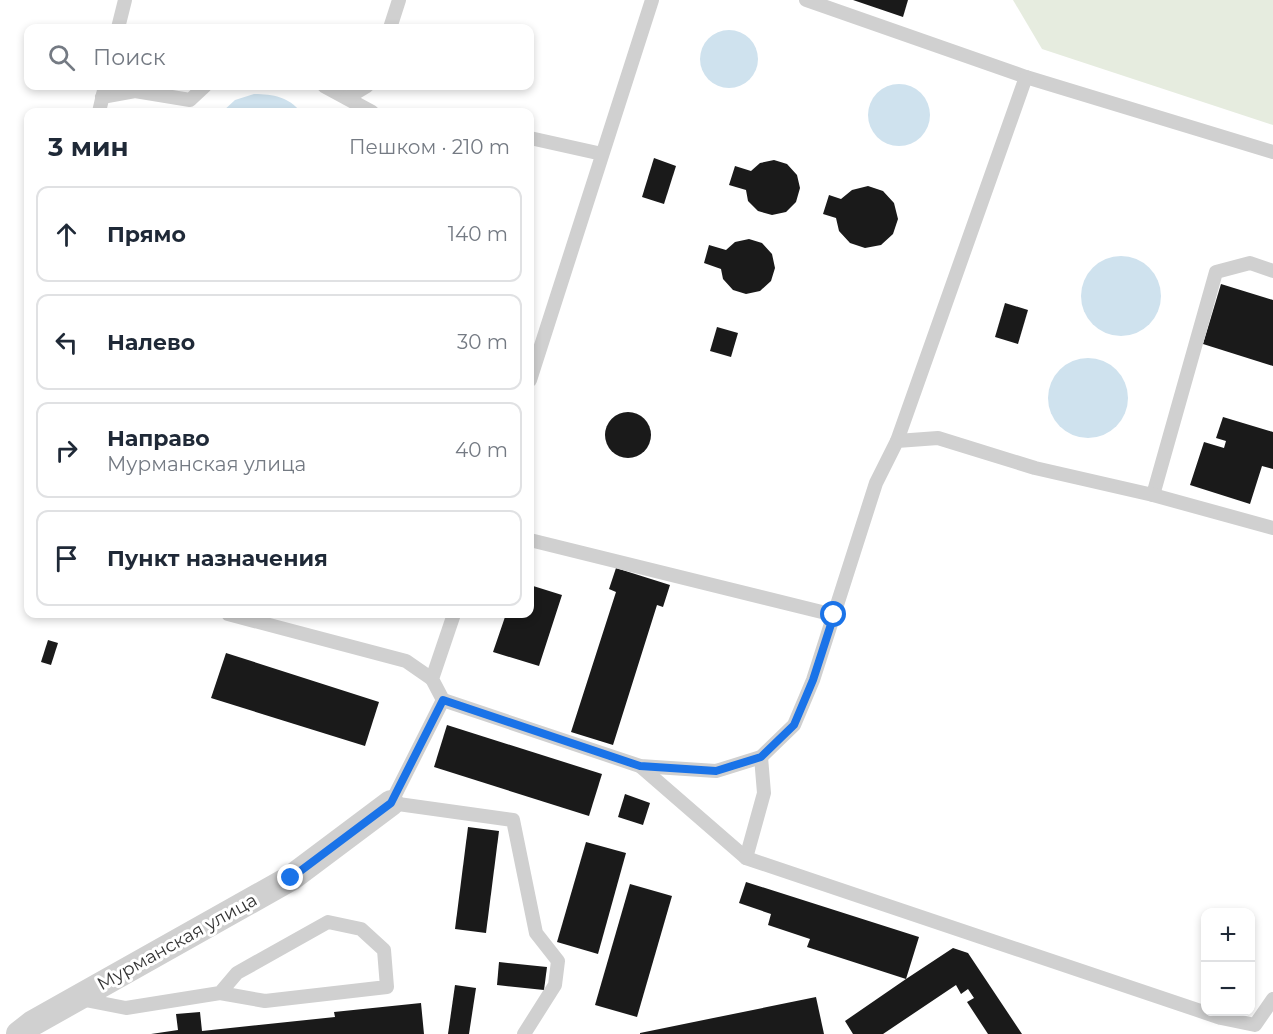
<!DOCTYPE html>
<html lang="ru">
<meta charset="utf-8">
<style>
body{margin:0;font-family:Montserrat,sans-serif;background:#f2f2f3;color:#1f2937}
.controls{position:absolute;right:18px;bottom:18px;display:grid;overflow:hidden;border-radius:12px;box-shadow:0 3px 9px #0003}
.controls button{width:54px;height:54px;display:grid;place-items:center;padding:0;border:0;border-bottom:2px solid #e0e1e3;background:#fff;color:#1f2937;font:30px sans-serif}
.stop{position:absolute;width:18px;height:18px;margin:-14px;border:4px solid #1a73e8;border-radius:50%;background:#fff}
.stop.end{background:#1a73e8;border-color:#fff;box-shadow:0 2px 6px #0008}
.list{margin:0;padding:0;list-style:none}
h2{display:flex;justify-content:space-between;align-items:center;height:78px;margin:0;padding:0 24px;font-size:26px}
h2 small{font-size:20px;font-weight:400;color:#747a83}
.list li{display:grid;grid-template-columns:39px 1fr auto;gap:18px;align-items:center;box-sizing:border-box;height:96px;margin:0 12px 12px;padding:0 12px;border:2px solid #e0e1e3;border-radius:12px}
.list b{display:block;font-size:22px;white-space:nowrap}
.list p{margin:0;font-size:20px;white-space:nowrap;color:#747a83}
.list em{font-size:20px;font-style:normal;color:#747a83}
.icon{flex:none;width:33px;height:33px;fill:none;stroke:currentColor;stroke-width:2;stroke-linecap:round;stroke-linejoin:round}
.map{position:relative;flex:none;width:1273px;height:1034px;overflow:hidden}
.search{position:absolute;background:#fff;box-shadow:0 3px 9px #0003;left:24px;top:24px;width:510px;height:66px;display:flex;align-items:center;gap:15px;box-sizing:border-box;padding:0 21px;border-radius:12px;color:#747a83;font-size:22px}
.panel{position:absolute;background:#fff;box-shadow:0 3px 9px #0003;left:24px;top:108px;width:510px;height:510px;border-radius:12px}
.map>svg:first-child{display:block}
</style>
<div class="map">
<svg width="1273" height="1034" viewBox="0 0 1273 1034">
<rect width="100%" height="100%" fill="#fff"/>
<!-- green -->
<polygon fill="#e6ecdf" points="1013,0 1273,0 1273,125 1042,49"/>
<!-- water -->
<g fill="#cfe2ee">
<circle cx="729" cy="59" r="29"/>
<circle cx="899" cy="115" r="31"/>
<path d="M 254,94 C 274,94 288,97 301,112 L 222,112 L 235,100 Z"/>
<circle cx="1121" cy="296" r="40"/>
<circle cx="1088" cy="398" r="40"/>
</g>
<!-- building -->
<g fill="#1a1a1a">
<polygon points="853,0 908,0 903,17"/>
<polygon points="654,158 676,166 664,204 642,197"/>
<polygon points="774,160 787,164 797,175 800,188 796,202 786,212 772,215 758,211 748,201 746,190 729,185 735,166 751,171 760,163"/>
<polygon points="868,186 883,191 894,203 898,219 893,234 881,245 865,248 850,243 839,231 836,218 823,214 829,195 841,199 852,190"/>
<polygon points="531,235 533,248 530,257 530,236"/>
<polygon points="749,239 762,243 772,254 775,268 771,281 760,291 746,294 733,290 723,279 721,269 704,263 709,245 726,250 735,242"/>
<polygon points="1221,284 1273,300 1273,366 1203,344"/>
<polygon points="1005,303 1028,310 1018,344 995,337"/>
<polygon points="717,327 738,333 731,357 710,351"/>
<circle cx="628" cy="435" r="23"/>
<polygon points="1223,417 1273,432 1273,469 1262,466 1250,504 1190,485 1204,442 1224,448 1226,441 1216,438"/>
<polygon points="616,568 670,585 663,607 657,605 613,745 571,732 616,592 609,589"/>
<polygon points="530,585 562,595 539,666 493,652 506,614 530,614"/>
<polygon points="48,640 58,643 51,665 41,662"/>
<polygon points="226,653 379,702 365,746 211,698"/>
<polygon points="447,725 602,774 589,816 434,767"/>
<polygon points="625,794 650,803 643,825 618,817"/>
<polygon points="468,827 499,831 486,933 455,929"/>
<polygon points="586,842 626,853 598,954 557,942"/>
<polygon points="746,882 919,937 906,979 953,948 968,953 1022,1034 988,1034 967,1002 974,998 968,989 961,994 956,985 883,1034 853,1034 845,1021 906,979 807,947 810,939 768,925 771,914 739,903"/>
<polygon points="630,884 672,896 637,1017 595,1005"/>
<polygon points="499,962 547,967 544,990 497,985"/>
<polygon points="455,985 476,988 469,1034 448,1034"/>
<polygon points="816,997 824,1034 640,1034 640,1033"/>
<polygon points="421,1003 424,1034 151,1034 178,1030 176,1014 200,1012 202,1031 335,1017 334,1012"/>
</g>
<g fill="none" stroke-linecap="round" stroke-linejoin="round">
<!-- service -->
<g stroke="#d0d0d0" stroke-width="14">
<polyline points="806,0 1026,77 1273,152"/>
<polyline points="118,28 125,0"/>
<polyline points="390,28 399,0"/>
<polyline points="324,86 372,112"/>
<polyline points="102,97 135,91 190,100 205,86"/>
<polyline points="347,98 367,86"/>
<polyline points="99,112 105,86"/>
<polyline points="530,138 602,154"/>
<polyline points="530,380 652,0"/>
<polyline points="897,441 1026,77"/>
<polyline points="1153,495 1216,272 1250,263 1273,271"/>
<polyline points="530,540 834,615"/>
<polyline points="228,614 406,661 432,679"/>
<polyline points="443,700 432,679 454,614"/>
<polyline points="640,766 746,858 1221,1018 1255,1025 1273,999"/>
<polyline points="746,858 764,793 761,757"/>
<polyline points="80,999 126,1008 220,993 265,1001 387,987 384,950 361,929 328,922 237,973 220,993"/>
<polyline points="524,1034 555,985 558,961 536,933 513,820 391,803 443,700 640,766 716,771 761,757 794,725 813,680 876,483 897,441 938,438 1035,468 1153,495 1273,528"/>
</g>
<!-- minor -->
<polyline stroke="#d0d0d0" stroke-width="26" points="19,1034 33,1023 291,878 391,803"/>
</g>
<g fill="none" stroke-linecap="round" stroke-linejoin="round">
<!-- route -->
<polyline stroke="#1a73e8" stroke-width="8" points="291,878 391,803 443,700 640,766 716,771 761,757 794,725 813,680 834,615"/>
</g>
<g text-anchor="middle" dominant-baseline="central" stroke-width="6" stroke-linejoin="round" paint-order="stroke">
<!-- street labels -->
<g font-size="18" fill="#333" stroke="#fff">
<text transform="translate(177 942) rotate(-29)">Мурманская улица</text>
</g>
</g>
</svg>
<div class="controls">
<button>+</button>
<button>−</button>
</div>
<div class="stop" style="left:834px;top:615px"></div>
<div class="stop end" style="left:291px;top:878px"></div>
<div class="search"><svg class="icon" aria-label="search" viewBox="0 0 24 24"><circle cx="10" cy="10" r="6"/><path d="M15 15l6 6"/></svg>Поиск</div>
<section class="panel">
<h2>3 мин<small>Пешком · 210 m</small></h2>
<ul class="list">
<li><svg class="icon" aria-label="ahead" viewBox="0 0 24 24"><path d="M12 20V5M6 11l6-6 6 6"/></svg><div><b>Прямо</b></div><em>140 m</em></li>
<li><svg class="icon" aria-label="left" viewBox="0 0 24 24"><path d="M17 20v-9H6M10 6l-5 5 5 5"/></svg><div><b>Налево</b></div><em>30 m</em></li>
<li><svg class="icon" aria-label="right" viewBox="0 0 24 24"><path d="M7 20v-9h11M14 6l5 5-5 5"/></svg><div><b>Направо</b><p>Мурманская улица</p></div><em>40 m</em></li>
<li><svg class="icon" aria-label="arrive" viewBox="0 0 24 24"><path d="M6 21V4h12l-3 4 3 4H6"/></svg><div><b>Пункт назначения</b></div></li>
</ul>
</section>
</div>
